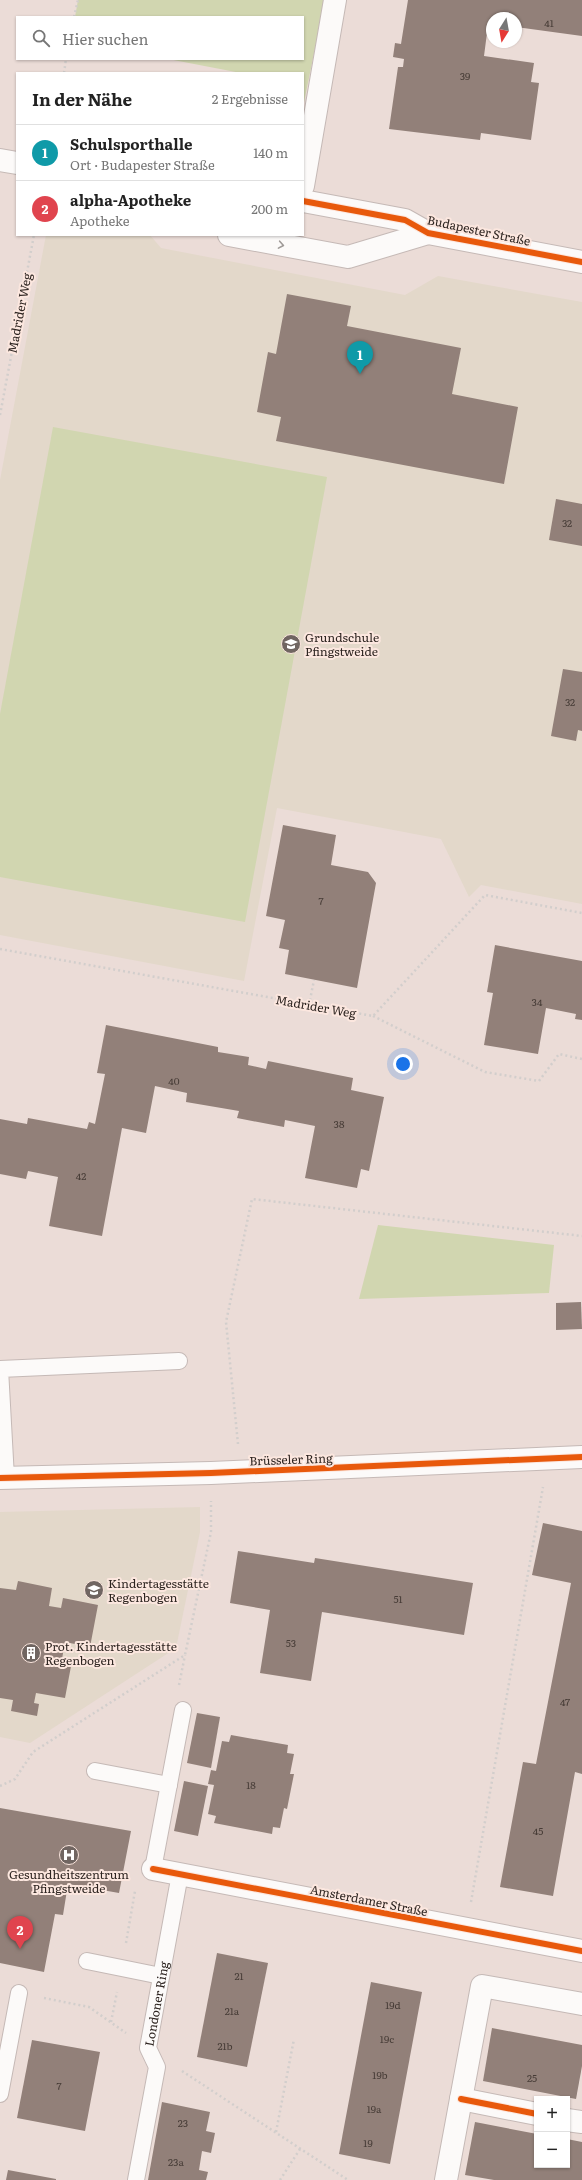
<!DOCTYPE html>
<html lang="de">
<meta charset="utf-8">
<style>
body{margin:0;font-family:Literata,serif;background:#f6f6f6;color:#222}
.controls{position:absolute;right:12px;bottom:12px;display:grid;overflow:hidden;border-radius:0px;box-shadow:0 1px 3px #0004}
.controls button{width:36px;height:36px;display:grid;place-items:center;padding:0;border:0;border-bottom:1px solid #e0e0e0;background:#fff;color:#222;font:20px sans-serif}
.compass{position:absolute;left:486px;top:12px;width:36px;height:36px;border-radius:50%;background:#fff;box-shadow:0 1px 3px #0004;rotate:191deg}
.you{position:absolute;left:403px;top:1064px;width:14px;height:14px;margin:-10px;border:3px solid #fff;border-radius:50%;background:#1a73e8;box-shadow:0 0 0 6px #1a73e833}
.badge{display:grid;place-items:center;width:26px;height:26px;border-radius:50%;background:#706561;color:#fff;font-size:13px;font-weight:700}
.pin{position:absolute;translate:-50% -33px;filter:drop-shadow(0 1px 2px #0008)}
.pin::after{content:'';position:absolute;top:21px;width:14px;height:12px;background:inherit;clip-path:polygon(0 0,100% 0,50% 100%)}
.list{margin:0;padding:0;list-style:none}
h2{display:flex;justify-content:space-between;align-items:center;height:52px;margin:0;padding:0 16px;font-size:17px}
h2 small{font-size:13px;font-weight:400;color:#767676}
.list li{display:grid;grid-template-columns:26px 1fr auto;gap:12px;align-items:center;box-sizing:border-box;height:56px;padding:0 16px;border-top:1px solid #e0e0e0}
.list b{display:block;font-size:15px;white-space:nowrap}
.list p{margin:0;font-size:13px;white-space:nowrap;color:#767676}
.list em{font-size:13px;font-style:normal;color:#767676}
.icon{flex:none;width:22px;height:22px;fill:none;stroke:currentColor;stroke-width:2;stroke-linecap:round;stroke-linejoin:round}
.map{position:relative;flex:none;width:582px;height:2180px;overflow:hidden}
.search{position:absolute;background:#fff;box-shadow:0 1px 3px #0004;left:16px;top:16px;width:288px;height:44px;display:flex;align-items:center;gap:10px;box-sizing:border-box;padding:0 14px;border-radius:0px;color:#767676;font-size:15px}
.panel{position:absolute;background:#fff;box-shadow:0 1px 3px #0004;left:16px;top:72px;width:288px;height:164px;border-radius:0px}
.map>svg:first-child{display:block}
</style>
<div class="map">
<svg width="582" height="2180" viewBox="0 0 582 2180">
<rect width="100%" height="100%" fill="#ebdcd7"/>
<!-- education -->
<g fill="#e3d8ca">
<polygon points="46,235 150,235 161,248 405,295 438,276 582,302 582,904 481,885 469,897 441,839 277,808 244,981 0,935 0,480"/>
<polygon points="200,1507 200,1532 176,1648 30,1743 0,1737 0,1512"/>
</g>
<!-- green -->
<g fill="#d1d6b0">
<polygon points="78,0 325,0 303,107 303,73 241,73 168,59 303,59 303,17 75,17"/>
<polygon points="53,427 327,477 245,922 0,877 0,714"/>
<polygon points="378,1225 554,1245 549,1293 359,1299"/>
</g>
<!-- building -->
<g fill="#928079">
<polygon points="408,0 582,0 582,36 516,27 516,18 492,18 492,33 487,33 484,56 534,63 531,82 539,83 531,140 481,133 480,140 389,129 398,67 403,67 404,59 393,57 395,43 401,44"/>
<polygon points="287,294 351,306 347,326 461,348 452,394 518,407 504,484 276,441 281,417 257,412 268,352 276,354"/>
<polygon points="556,499 582,504 582,546 549,540"/>
<polygon points="563,669 582,672 582,731 578,730 576,741 551,736"/>
<polygon points="283,825 336,835 331,865 368,872 376,883 357,988 285,974 289,950 279,948 285,920 266,916"/>
<polygon points="495,945 582,961 582,1020 575,1019 576,1014 546,1008 538,1054 484,1045 493,993 487,992"/>
<polygon points="106,1025 218,1047 218,1052 249,1057 248,1065 266,1069 268,1061 353,1078 351,1090 384,1097 369,1171 361,1169 357,1188 305,1178 315,1126 285,1120 284,1127 237,1118 239,1111 186,1102 187,1093 155,1086 146,1133 122,1128 102,1236 49,1226 58,1177 28,1171 26,1179 0,1174 0,1119 27,1124 28,1118 87,1129 89,1122 95,1124 105,1074 97,1073"/>
<polygon points="581,1302 582,1329 556,1330 556,1303"/>
<polygon points="543,1523 582,1531 582,1774 575,1772 553,1896 500,1887 523,1762 536,1764 571,1583 532,1575"/>
<polygon points="238,1551 314,1563 315,1558 473,1583 464,1635 322,1612 311,1681 260,1673 270,1610 230,1603"/>
<polygon points="18,1581 52,1588 49,1606 61,1608 63,1598 98,1605 90,1647 65,1642 62,1659 72,1661 65,1698 36,1693 34,1703 39,1704 37,1716 11,1711 13,1700 0,1698 0,1588 16,1590"/>
<polygon points="197,1713 220,1717 211,1768 187,1763"/>
<polygon points="231,1735 288,1745 287,1753 294,1754 290,1774 294,1774 287,1809 284,1808 280,1828 273,1827 272,1834 214,1823 216,1816 208,1814 214,1785 208,1784 211,1770 216,1771 222,1741 229,1742"/>
<polygon points="184,1781 208,1786 198,1836 174,1831"/>
<polygon points="0,1808 131,1831 119,1893 68,1884 63,1915 55,1914 44,1972 0,1963"/>
<polygon points="217,1953 268,1963 247,2067 197,2057"/>
<polygon points="371,1982 422,1992 390,2164 339,2154"/>
<polygon points="492,2028 582,2045 582,2066 576,2099 483,2081"/>
<polygon points="32,2040 100,2052 85,2131 17,2118"/>
<polygon points="162,2102 210,2112 206,2131 215,2133 211,2153 202,2151 199,2170 208,2172 206,2180 148,2180"/>
<polygon points="475,2122 537,2134 537,2165 567,2165 567,2139 582,2142 582,2180 494,2180 465,2175"/>
<polygon points="8,2170 56,2179 56,2180 6,2180"/>
</g>
<g fill="none" stroke-linecap="round" stroke-linejoin="round">
<defs>
<g id="service">
<polyline points="6,1478 0,1369 179,1361"/>
<polyline points="95,1771 169,1785"/>
<polyline points="153,1869 183,1710"/>
<polyline points="87,1961 161,1976"/>
<polyline points="0,2094 19,1993"/>
<path id="s1" d="M 136,2180 L 157,2067 L 148,2048 L 180,1874"/>
</g>
<g id="minor">
<polyline points="0,160 17,163"/>
<polyline points="303,186 335,0"/>
<polyline points="303,201 405,220 428,233 582,262"/>
<polyline points="229,235 348,257 428,233"/>
<polyline points="0,1478 211,1473 582,1457"/>
<polyline points="153,1869 582,1951"/>
<polyline points="461,2099 537,2114"/>
<polyline points="567,2120 582,2122"/>
<polyline points="446,2180 482,1986 582,2004"/>
</g>
</defs>
<!-- service casing -->
<use href="#service" stroke="#c5b9b6" stroke-width="18"/>
<!-- minor casing -->
<use href="#minor" stroke="#c5b9b6" stroke-width="24"/>
<!-- path -->
<g stroke="#d2cecc" stroke-width="2.5" stroke-dasharray="2 3" stroke-linecap="butt">
<polyline points="74,17 78,0"/>
<polyline points="64,73 66,59"/>
<polyline points="0,415 34,235"/>
<polyline points="0,949 373,1016 485,895 582,913"/>
<polyline points="309,1005 314,980"/>
<polyline points="373,1016 485,1072 539,1081 559,1054 582,1059"/>
<polyline points="238,1444 226,1322 252,1199 582,1236"/>
<polyline points="179,1685 185,1655"/>
<polyline points="0,1786 15,1779 33,1752 185,1655 211,1532 211,1501"/>
<polyline points="471,1902 543,1487"/>
<polyline points="126,1943 135,1891"/>
<polyline points="44,1998 89,2007 126,2033"/>
<polyline points="111,2022 117,1992"/>
<polyline points="182,2071 348,2180"/>
<polyline points="276,2132 294,2039"/>
<polyline points="280,2180 300,2149"/>
</g>
<!-- service -->
<use href="#service" stroke="#fcfaf9" stroke-width="16"/>
<!-- minor -->
<use href="#minor" stroke="#fcfaf9" stroke-width="22"/>
<defs>
<g id="cycleway">
<polyline points="303,201 405,220 428,233 582,262"/>
<polyline points="0,1478 211,1473 582,1457"/>
<polyline points="153,1869 582,1951"/>
<polyline points="461,2099 537,2114"/>
</g>
</defs>
<!-- cycleway casing -->
<use href="#cycleway" stroke="#fce7df" stroke-width="8"/>
<!-- cycleway -->
<use href="#cycleway" stroke="#e8590c" stroke-width="6"/>
</g>
<!-- one-way arrows -->
<defs><path id="oneway-chevron" d="M-2-3.5L2.5 0L-2 3.5" fill="none" stroke-width="1.6" stroke-linecap="round" stroke-linejoin="round"/></defs>
<use stroke="#9f9a98" href="#oneway-chevron" transform="translate(281 245) rotate(10)"/>
<!-- icons -->
<defs>
<symbol id="school-disc" viewBox="-11 -11 22 22"><circle r="9.5" fill="#706561" stroke="#fce7df"/><path d="M0-5L7-2L0 1L-7-2ZM-4 1L0 2.5L4 1V4Q0 6-4 4Z" fill="#fff"/></symbol>
<symbol id="building-disc" viewBox="-11 -11 22 22"><circle r="9.5" fill="#706561" stroke="#fce7df"/><path d="M-4-6H4V6H1V3H-1V6H-4ZM-2.5-4.3h1.7v1.8h-1.7ZM.8-4.3h1.7v1.8H.8ZM-2.5-1h1.7V.8h-1.7ZM.8-1h1.7V.8H.8Z" fill="#fff"/></symbol>
<symbol id="hospital-disc" viewBox="-11 -11 22 22"><circle r="9.5" fill="#706561" stroke="#fce7df"/><path d="M-5-5h3v3.5h4V-5h3V5h-3V1.5h-4V5h-3Z" fill="#fff"/></symbol>
</defs>
<g fill-rule="evenodd">
<use href="#school-disc" x="280" y="633" width="22" height="22"/>
<use href="#school-disc" x="83" y="1579" width="22" height="22"/>
<use href="#building-disc" x="20" y="1642" width="22" height="22"/>
<use href="#hospital-disc" x="58" y="1844" width="22" height="22"/>
</g>
<g text-anchor="middle" dominant-baseline="central" stroke-width="4" stroke-linejoin="round" paint-order="stroke">
<!-- number labels -->
<g font-size="10" fill="#473c37">
<text x="549" y="22">41</text>
<text x="465" y="75">39</text>
<text x="567" y="522">32</text>
<text x="570" y="701">32</text>
<text x="321" y="900">7</text>
<text x="537" y="1001">34</text>
<text x="174" y="1080">40</text>
<text x="339" y="1123">38</text>
<text x="81" y="1175">42</text>
<text x="398" y="1598">51</text>
<text x="291" y="1642">53</text>
<text x="565" y="1701">47</text>
<text x="251" y="1784">18</text>
<text x="538" y="1830">45</text>
<text x="239" y="1975">21</text>
<text x="393" y="2004">19d</text>
<text x="232" y="2010">21a</text>
<text x="387" y="2038">19c</text>
<text x="225" y="2045">21b</text>
<text x="380" y="2074">19b</text>
<text x="532" y="2077">25</text>
<text x="59" y="2085">7</text>
<text x="374" y="2108">19a</text>
<text x="183" y="2122">23</text>
<text x="368" y="2142">19</text>
<text x="176" y="2161">23a</text>
</g>
<!-- street labels -->
<g font-size="12" fill="#2e2521" stroke="#fce7df">
<text transform="translate(479 230) rotate(12)">Budapester Straße</text>
<text transform="translate(19 313) rotate(-79)">Madrider Weg</text>
<text transform="translate(316 1006) rotate(10)">Madrider Weg</text>
<text transform="translate(291 1459) rotate(-2)">Brüsseler Ring</text>
<text transform="translate(369 1900) rotate(11)">Amsterdamer Straße</text>
<text stroke="none"><textPath href="#s1" startOffset="181">Londoner Ring</textPath></text>
</g>
<!-- poi labels -->
<g font-size="12" fill="#2e2521" stroke="#fce7df" text-anchor="start">
<text x="305" y="637">Grundschule<tspan x="305" dy="14">Pfingstweide</tspan></text>
<text x="108" y="1583">Kindertagesstätte<tspan x="108" dy="14">Regenbogen</tspan></text>
<text x="45" y="1646">Prot. Kindertagesstätte<tspan x="45" dy="14">Regenbogen</tspan></text>
<text x="69" y="1874" text-anchor="middle">Gesundheitszentrum<tspan x="69" dy="14">Pfingstweide</tspan></text>
</g>
</g>
</svg>
<div class="controls">
<button>+</button>
<button>−</button>
</div>
<svg class="compass" viewBox="-18 -18 36 36"><path d="M0-13l5 13h-10z" fill="#e53935"/><path d="M0 13l5-13h-10z" fill="#767676"/></svg>
<div class="you"></div>
<div class="pin badge" style="left:360px;top:374px;background:#0f9aa8">1</div>
<div class="pin badge" style="left:20px;top:1949px;background:#e0444e">2</div>
<div class="search"><svg class="icon" aria-label="search" viewBox="0 0 24 24"><circle cx="10" cy="10" r="6"/><path d="M15 15l6 6"/></svg>Hier suchen</div>
<section class="panel">
<h2>In der Nähe<small>2 Ergebnisse</small></h2>
<ul class="list">
<li><span class="badge" style="background:#0f9aa8">1</span><div><b>Schulsporthalle</b><p>Ort · Budapester Straße</p></div><em>140 m</em></li>
<li><span class="badge" style="background:#e0444e">2</span><div><b>alpha-Apotheke</b><p>Apotheke</p></div><em>200 m</em></li>
</ul>
</section>
</div>
